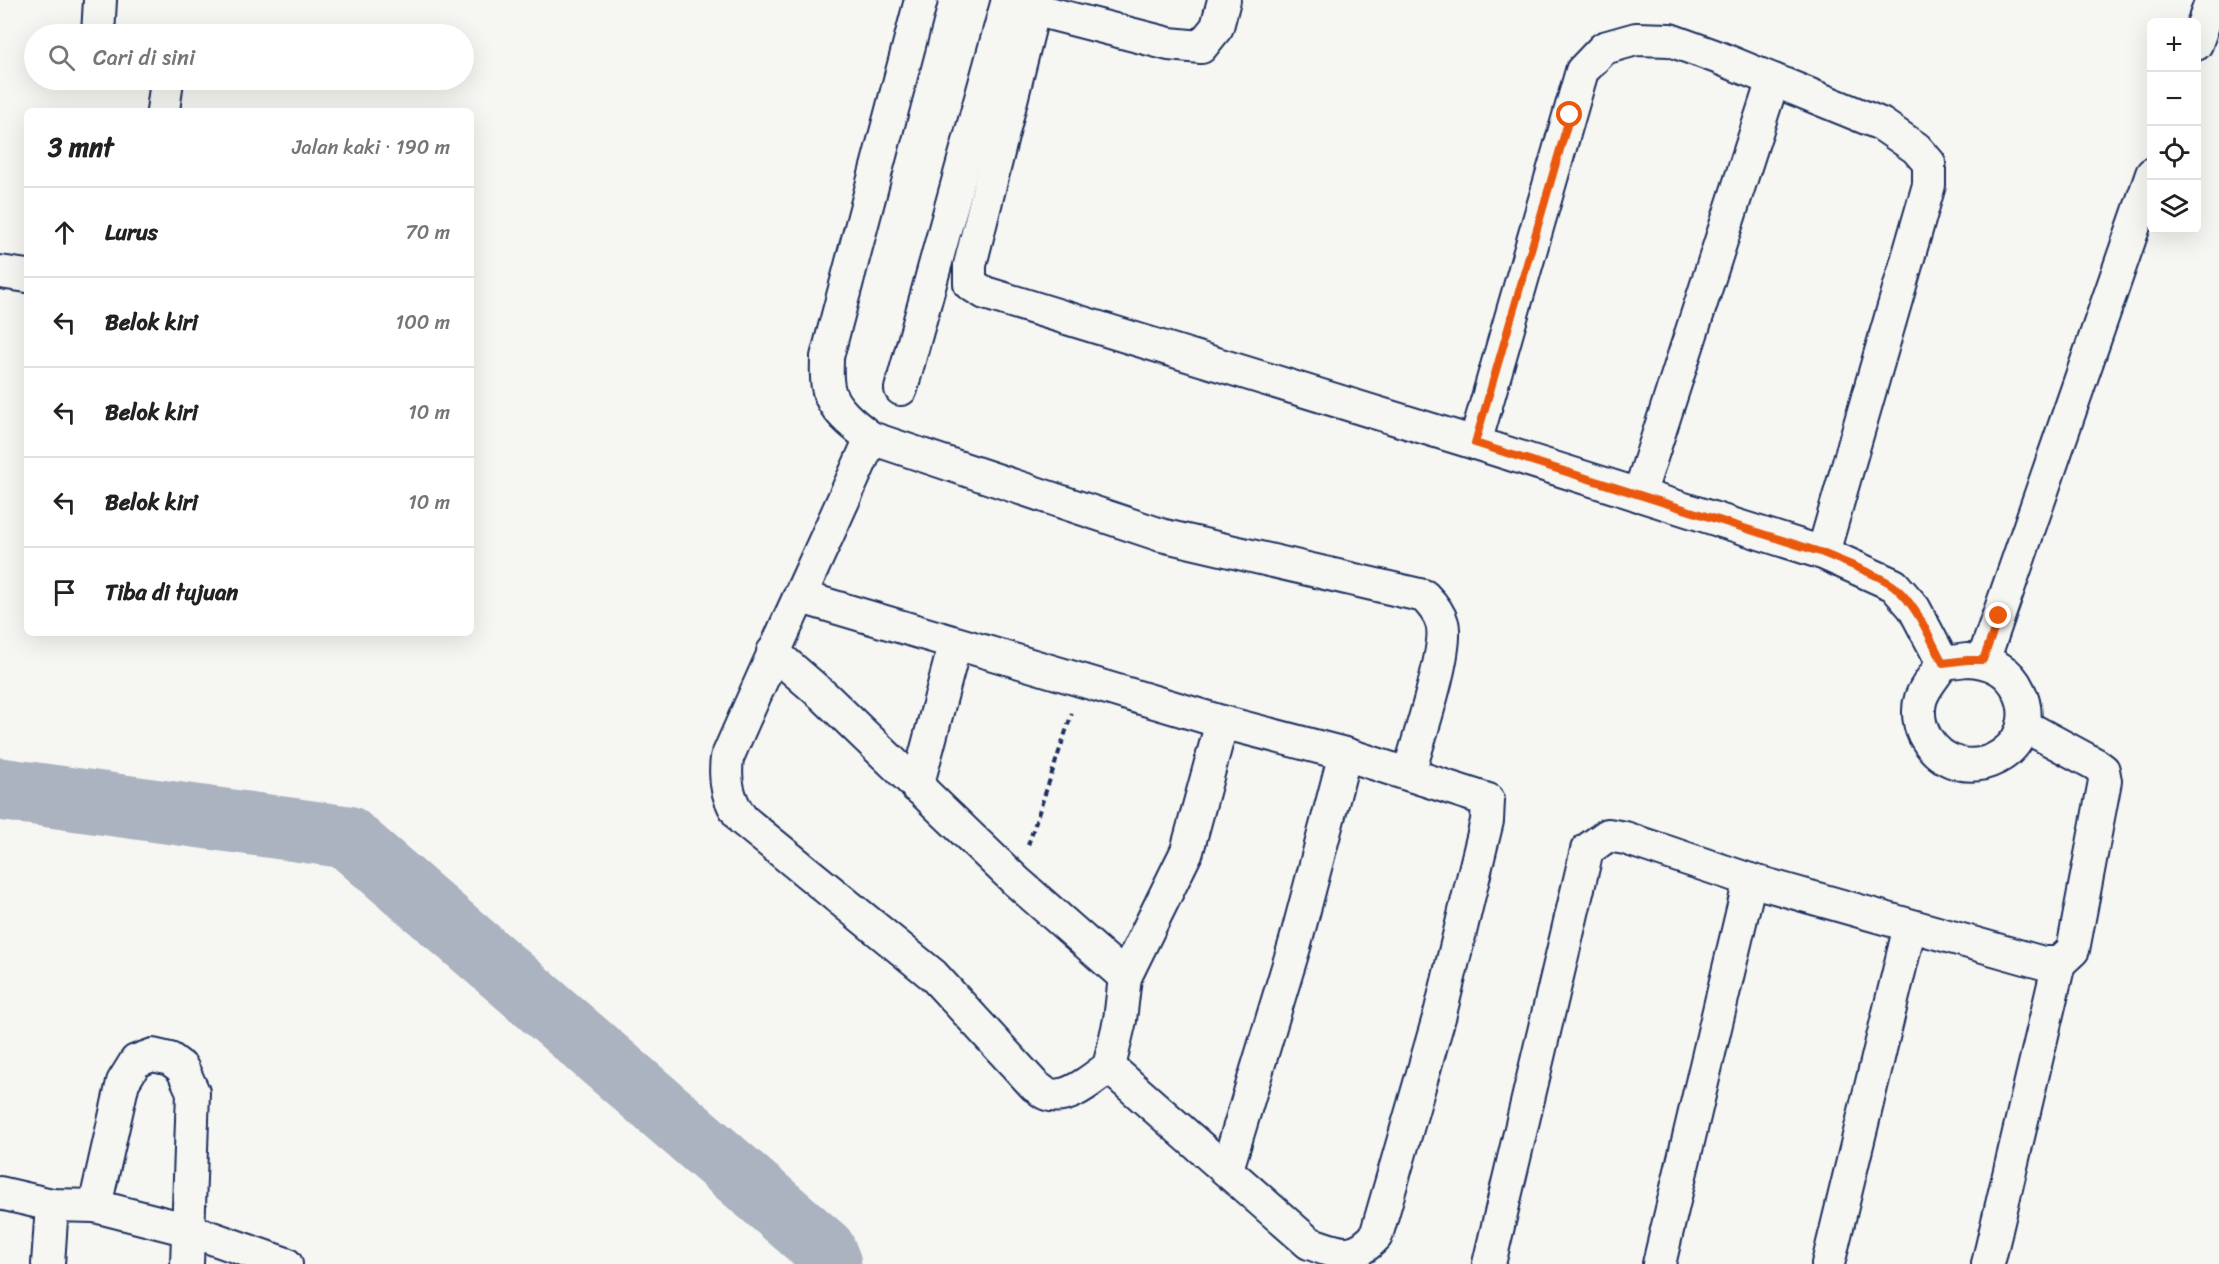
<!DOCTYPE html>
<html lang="id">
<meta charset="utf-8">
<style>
body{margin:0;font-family:Sriracha,sans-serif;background:#f2f2f2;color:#222}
.controls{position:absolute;right:18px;top:18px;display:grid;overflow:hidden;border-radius:9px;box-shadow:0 6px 24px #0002}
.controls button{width:54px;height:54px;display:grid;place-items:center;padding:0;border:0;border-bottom:2px solid #e0e0e0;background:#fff;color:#222;font:30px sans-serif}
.stop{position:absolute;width:18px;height:18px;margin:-14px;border:4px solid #ea580c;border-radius:50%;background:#fff}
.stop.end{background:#ea580c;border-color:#fff;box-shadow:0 2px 6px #0008}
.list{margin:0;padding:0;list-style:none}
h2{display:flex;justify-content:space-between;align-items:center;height:78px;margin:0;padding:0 24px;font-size:26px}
h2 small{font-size:20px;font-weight:400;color:#767676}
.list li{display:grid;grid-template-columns:39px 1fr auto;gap:18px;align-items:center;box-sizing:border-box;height:90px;padding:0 24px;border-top:2px solid #e0e0e0}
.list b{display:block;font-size:22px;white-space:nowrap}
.list em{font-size:20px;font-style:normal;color:#767676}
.icon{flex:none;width:33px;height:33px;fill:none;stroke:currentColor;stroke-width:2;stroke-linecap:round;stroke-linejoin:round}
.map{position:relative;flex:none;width:2219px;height:1264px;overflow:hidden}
.search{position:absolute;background:#fff;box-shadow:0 6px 24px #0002;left:24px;top:24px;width:450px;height:66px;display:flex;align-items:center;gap:15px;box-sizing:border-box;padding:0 21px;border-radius:33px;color:#767676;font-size:22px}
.panel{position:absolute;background:#fff;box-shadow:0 6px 24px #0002;left:24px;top:108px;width:450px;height:528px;border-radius:9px}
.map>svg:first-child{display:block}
</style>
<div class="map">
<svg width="2219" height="1264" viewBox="0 0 2219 1264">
<rect width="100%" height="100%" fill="#f6f6f2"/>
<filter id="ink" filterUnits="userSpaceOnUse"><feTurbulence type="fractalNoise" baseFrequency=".0167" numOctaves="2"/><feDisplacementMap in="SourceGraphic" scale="12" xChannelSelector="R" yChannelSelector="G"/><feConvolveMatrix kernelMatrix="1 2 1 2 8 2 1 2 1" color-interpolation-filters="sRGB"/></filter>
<g filter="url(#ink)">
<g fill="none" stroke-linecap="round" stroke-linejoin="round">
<!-- river -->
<polyline stroke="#abb2c0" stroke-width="63" points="0,789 347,837 824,1249 830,1264"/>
<defs>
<g id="street">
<polyline points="1036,0 970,265 970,284 985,293 1475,443 1823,553 1894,585 1914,608 1943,663"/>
<polyline points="1033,9 1169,44 1201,47 1217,27 1224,0"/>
<polyline points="98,34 100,0"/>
<polyline points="2196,44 2212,0"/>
<polyline points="163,111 167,80"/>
<polyline points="0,272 27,276"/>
<polyline points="901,389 1008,0"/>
<path d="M 871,438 C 855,426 831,408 828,387 C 826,377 827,367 827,357 L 921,0"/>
<polyline points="1475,443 1582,71 1604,48 1636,39 1670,40 1717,57 1881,124 1916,148 1929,163 1929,185 1823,553"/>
<polyline points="1639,495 1773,80"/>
<path d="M 801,597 L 1222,722 L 1345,754 L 1488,800 L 1487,821 L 1440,1014 L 1376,1236 C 1352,1262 1339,1253 1309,1243 L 1109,1067"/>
<polyline points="773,652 826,698 1016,881 1125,977"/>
<path d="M 1967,660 C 1990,661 2009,669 2019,691 C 2047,750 1961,796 1926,738 C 1919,727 1917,710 1921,698 C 1926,684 1936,675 1943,663 Z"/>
<polyline points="1983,661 2152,174"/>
<path d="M 1222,722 L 1187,851 L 1125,977 L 1120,1020 L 1109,1067 C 1093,1078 1068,1102 1047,1094 C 1043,1093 1039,1088 1035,1086 L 933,975 L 743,820 C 728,801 724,782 727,758 C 774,650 824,545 871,438 L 1161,535 L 1424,596 C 1432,604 1439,612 1442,623 C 1450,648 1417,743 1409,773"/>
<polyline points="917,787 955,644"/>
<polyline points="1227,1169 1295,944 1345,754"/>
<polyline points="0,1193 52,1205 95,1206 189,1230 286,1264"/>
<polyline points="95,1206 123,1082 136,1061 153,1055 170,1059 182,1068 193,1092 187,1264"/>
<polyline points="48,1264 52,1205"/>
<polyline points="1489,1264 1587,850 1608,835 1625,838 1750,880 2043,963 2059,963 2073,950 2105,781 2103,770 2095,764 2023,725"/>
<polyline points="1659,1264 1750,880"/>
<polyline points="1828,1264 1910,926"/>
<polyline points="1988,1264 2059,963"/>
</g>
</defs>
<!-- street casing -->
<use href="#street" stroke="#1b2f5e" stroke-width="36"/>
<!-- path -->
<polyline stroke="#1b2f5e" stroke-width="4" stroke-dasharray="6 4.5" stroke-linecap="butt" points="1028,845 1072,713"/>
<!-- street -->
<use href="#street" stroke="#f6f6f2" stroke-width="32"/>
</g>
</g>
<g fill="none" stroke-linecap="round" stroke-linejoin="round" filter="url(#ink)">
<!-- route -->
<path stroke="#ea580c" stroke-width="8" d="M 1570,115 L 1475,443 L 1823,553 C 1840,561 1883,576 1895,587 C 1918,607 1929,637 1943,663 L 1967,660 L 1983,660 L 1999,616"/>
</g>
</svg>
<div class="controls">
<button>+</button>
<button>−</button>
<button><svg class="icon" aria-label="locate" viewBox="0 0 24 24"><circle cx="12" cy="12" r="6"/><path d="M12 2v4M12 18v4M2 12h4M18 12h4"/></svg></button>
<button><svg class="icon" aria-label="layers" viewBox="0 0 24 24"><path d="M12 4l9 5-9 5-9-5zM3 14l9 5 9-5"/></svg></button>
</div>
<div class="stop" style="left:1570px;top:115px"></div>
<div class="stop end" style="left:1999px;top:616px"></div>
<div class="search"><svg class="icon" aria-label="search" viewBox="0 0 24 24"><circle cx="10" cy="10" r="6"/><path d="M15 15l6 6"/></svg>Cari di sini</div>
<section class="panel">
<h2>3 mnt<small>Jalan kaki · 190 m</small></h2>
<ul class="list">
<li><svg class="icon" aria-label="ahead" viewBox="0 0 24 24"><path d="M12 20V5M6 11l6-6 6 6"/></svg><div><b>Lurus</b></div><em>70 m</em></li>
<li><svg class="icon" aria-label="left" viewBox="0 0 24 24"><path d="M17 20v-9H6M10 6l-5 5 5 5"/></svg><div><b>Belok kiri</b></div><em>100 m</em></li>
<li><svg class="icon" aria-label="left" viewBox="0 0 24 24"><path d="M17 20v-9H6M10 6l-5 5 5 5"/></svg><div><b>Belok kiri</b></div><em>10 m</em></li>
<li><svg class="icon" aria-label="left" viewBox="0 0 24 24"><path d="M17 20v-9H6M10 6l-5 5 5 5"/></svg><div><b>Belok kiri</b></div><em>10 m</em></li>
<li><svg class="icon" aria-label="arrive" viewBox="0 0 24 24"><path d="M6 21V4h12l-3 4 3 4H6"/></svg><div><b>Tiba di tujuan</b></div></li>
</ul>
</section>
</div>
